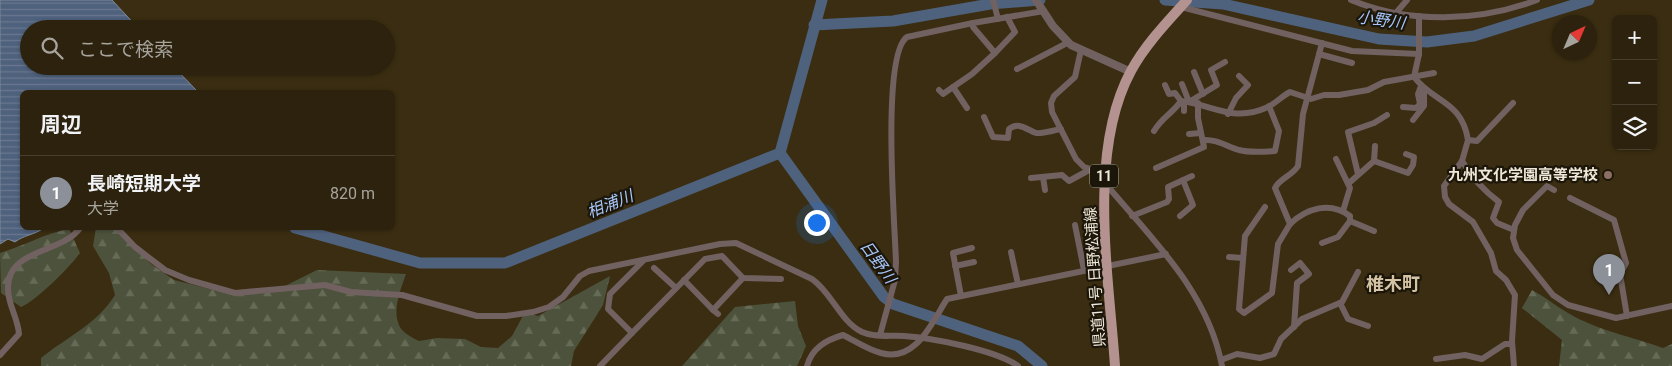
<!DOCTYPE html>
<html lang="ja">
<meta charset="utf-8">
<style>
body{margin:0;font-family:Roboto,"Noto Sans JP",sans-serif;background:#382f1b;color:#f1f3f6}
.controls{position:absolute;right:15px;top:15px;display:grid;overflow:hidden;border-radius:8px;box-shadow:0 1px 4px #0004}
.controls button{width:45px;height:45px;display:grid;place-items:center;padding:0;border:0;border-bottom:1px solid #483f2e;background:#2c220d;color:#f1f3f6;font:25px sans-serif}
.compass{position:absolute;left:1552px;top:15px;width:45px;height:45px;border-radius:50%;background:#2c220d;box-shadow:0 1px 4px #0004;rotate:44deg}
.you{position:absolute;left:816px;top:222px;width:18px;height:18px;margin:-12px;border:4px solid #fff;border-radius:50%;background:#1a73e8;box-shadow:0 0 0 8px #1a73e833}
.badge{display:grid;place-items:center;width:32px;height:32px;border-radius:50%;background:#8c9099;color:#fff;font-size:16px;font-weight:700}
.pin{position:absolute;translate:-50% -41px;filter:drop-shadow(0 1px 2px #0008)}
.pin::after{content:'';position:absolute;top:26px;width:18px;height:15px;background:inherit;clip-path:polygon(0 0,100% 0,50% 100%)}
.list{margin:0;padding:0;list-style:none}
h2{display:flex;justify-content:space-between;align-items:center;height:65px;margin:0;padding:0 20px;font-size:21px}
h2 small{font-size:16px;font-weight:400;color:#a6a49d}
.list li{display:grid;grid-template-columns:32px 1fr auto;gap:15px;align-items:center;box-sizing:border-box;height:75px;padding:0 20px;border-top:1px solid #483f2e}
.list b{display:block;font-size:19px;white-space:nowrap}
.list p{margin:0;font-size:16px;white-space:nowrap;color:#a6a49d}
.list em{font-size:16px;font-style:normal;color:#a6a49d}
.icon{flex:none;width:28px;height:28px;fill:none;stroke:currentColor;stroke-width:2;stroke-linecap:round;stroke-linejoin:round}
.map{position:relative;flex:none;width:1672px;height:366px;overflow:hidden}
.search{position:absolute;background:#2c220d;box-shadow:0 1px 4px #0004;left:20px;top:20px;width:375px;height:55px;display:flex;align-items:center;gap:12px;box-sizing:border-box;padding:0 18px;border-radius:28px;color:#a6a49d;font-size:19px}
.panel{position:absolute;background:#2c220d;box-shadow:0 1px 4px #0004;left:20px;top:90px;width:375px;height:140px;border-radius:8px}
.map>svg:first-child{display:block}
</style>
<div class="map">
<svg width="1672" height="366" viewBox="0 0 1672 366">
<defs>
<pattern id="forest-firs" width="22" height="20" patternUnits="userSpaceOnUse" patternTransform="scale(1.25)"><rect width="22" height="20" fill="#4c523b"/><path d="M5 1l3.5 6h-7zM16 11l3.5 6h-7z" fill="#666b57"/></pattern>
<pattern id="water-rules" width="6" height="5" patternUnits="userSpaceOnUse" patternTransform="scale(1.25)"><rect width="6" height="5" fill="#4f627d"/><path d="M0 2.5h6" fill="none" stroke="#69788f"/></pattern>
</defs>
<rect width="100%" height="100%" fill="#3a2d11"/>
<!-- forest -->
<g fill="url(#forest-firs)">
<path d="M 96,228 L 118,228 L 151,264 L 174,280 L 218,291 L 281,288 L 317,270 L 406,274 C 401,288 393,308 398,322 C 400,332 411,337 419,341 L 437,338 L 465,339 L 481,347 L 498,348 L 512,336 L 525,312 L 538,316 L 610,276 L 603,305 L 574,351 L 571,366 L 41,366 L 41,358 C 67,337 97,324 115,295 L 109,273 L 93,246 Z"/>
<path d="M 69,229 L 80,253 C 69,268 37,300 21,307 L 1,293 L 0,253 C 24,246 45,233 69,229 Z"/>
<path d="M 1532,290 C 1545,297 1556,306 1568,313 C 1596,330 1633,337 1663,348 L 1672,344 L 1672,366 L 1559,366 L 1562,340 L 1522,308 Z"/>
<polygon points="795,301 798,326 806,346 797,366 682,366 735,307"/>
</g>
<!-- water -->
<path fill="url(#water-rules)" stroke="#7f8a98" d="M 0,0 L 112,0 L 139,29 L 29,29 L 29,66 L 173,66 L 198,92 L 22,92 L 22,228 L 44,228 C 34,235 24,235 15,242 L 8,239 L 0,244 Z"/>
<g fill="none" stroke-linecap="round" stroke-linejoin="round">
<!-- river -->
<g stroke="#4f627d" stroke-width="11">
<polyline points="1165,0 1223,4 1379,39 1427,42 1474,36 1589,0"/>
<polyline points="814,25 893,21 990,4 1040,0"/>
<polyline points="780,153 884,297 893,304 1018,346 1042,366"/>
<polyline points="295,228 420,263 505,263 780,153 822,0"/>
</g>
<!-- minor -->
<g stroke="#716160" stroke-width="6">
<polyline points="993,0 998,19"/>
<path d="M 1351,0 C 1409,24 1478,22 1537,0"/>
<polyline points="1181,7 1352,51 1419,54"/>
<polyline points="1395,14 1407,0"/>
<path d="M 1419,16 L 1419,54 L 1414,77 C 1434,103 1462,101 1468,140 L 1477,141 L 1513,103"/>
<polyline points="1081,50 1075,77 1054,96 1051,103 1052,112 1076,159 1084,167 1104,173"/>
<polyline points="995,53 1015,32 1007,17"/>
<polyline points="1319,54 1352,63"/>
<polyline points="1017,69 1069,42"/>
<polyline points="1194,72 1203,94"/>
<polyline points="1182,84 1189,102 1217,85 1211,70 1225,62"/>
<polyline points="1165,85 1169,94 1175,93 1181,101"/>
<polyline points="953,87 967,108"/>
<polyline points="939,90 943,94 972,74 995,53 973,27 973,23 1044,11"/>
<polyline points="1403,107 1416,108 1420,104 1418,94 1421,86"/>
<polyline points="1184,111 1184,102"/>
<polyline points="1228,114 1236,98 1248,85 1239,76"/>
<path d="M 984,117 L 993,137 L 1008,138 L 1009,129 C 1019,121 1027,130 1036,133 C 1043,134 1054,130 1061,129"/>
<polyline points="1413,120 1424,106 1424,88"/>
<path d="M 1154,131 C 1162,117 1173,113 1181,101 C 1214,105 1233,123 1268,107 C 1276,103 1282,96 1290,92 L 1311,99 L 1324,95 L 1339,95 L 1368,90 L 1384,82 L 1434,73"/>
<polyline points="1189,134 1201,133"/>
<path d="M 1203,140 C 1217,139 1226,146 1239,150 C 1250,153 1263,152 1275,151 L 1279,131 L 1269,106"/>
<polyline points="1468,140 1462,161 1444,186 1445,197 1449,204 1473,222 1491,253 1496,271 1506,280 1515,295 1512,341 1514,366"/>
<polyline points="1336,159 1350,188 1343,211"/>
<polyline points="1374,161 1375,146"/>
<path d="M 1462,161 C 1472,178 1483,190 1499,202 L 1493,218 L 1497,223 L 1514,230"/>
<polyline points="1156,168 1204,147 1198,118 1198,103"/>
<polyline points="1358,174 1348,132 1374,123 1387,115"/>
<polyline points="1043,177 1045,190"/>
<polyline points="1031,178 1062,175 1069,181 1091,169"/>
<path d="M 1104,182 C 1151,238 1208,291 1222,366"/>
<polyline points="1349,183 1374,161 1408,173 1413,165 1414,157 1406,154"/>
<polyline points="1554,190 1547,186 1523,210 1515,225 1513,238 1517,250 1553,295 1568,305 1616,318 1672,306"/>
<polyline points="1570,198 1614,220 1626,263 1620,274 1627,316"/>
<path d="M 1265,207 L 1245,236 L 1239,309 L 1244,313 L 1272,293 L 1278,244 L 1290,224 L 1275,188 C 1280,178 1292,176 1298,166 L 1303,114 L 1322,43"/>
<polyline points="1132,216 1167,202 1169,199 1168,187 1192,176"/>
<polyline points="1180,216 1193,205 1183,180"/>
<path d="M 1290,224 C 1307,208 1330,201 1350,216 L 1350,221 L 1374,231"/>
<polyline points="1075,225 1084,270"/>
<path d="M 117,228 L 135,247 L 165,270 L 189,280 L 235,293 L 325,285 L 351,292 L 402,295 L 477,316 L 506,316 L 533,312 L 549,307 L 563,297 L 580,276 L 589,271 L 720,244 L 736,243 L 812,279 C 832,293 840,321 862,332 C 875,338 890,335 904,336 C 932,338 996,350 1018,366"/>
<polyline points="1322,243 1338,237 1350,221"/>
<polyline points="1011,252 1018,284"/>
<polyline points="1229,257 1243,258"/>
<polyline points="955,266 974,262"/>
<polyline points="654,268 676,288"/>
<polyline points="1291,270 1300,263 1309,274 1297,283 1294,327"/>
<polyline points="684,280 713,310"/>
<polyline points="961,296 953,253 972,248"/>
<polyline points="1340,303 1348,319 1368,326"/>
<polyline points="718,314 713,310 743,278"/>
<polyline points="632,333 705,259 722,256 743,278 781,279"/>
<path d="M 880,335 L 895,280 L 896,262 C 895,227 881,55 907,37 L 973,23"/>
<path d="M 0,355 L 19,334 C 18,318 8,305 8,289 C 7,248 62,254 80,228"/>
<polyline points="1436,359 1465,355 1482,359 1505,344 1512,344"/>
<polyline points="1221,360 1237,354 1260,358 1274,354 1281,339 1302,319 1342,302 1358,272"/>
<polyline points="600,366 632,333 608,309 610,294 643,261"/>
<path d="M 807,366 C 812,348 826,340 843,335 C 855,341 868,350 881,353 C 916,363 932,322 947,299 L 1166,254"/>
</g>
<!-- tertiary -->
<polyline stroke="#716160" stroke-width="8" points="1036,0 1053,26 1071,45 1131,72"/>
<!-- primary -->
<path stroke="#b39290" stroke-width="10" d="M 1115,366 C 1109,277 1087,152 1131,71 C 1145,45 1167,22 1187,0"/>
</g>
<!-- markers -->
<circle fill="#8d6e63" stroke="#1c160a" stroke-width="2" cx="1608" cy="175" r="5"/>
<g text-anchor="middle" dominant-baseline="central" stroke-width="4.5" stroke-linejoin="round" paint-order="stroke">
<!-- shield labels -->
<rect fill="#1c160a" stroke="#b0a89a" stroke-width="1" x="1090" y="164.5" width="28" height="23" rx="4"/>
<g font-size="14" font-weight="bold" fill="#efe7d7">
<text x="1104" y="176">11</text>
</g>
<!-- poi labels -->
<g font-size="15" font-weight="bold" fill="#efe7d7" stroke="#1c160a" text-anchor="end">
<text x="1598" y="175">九州文化学園高等学校</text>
</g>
<!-- street labels -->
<g font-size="15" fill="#efe7d7" stroke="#1c160a">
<text transform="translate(1095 277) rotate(-94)">県道11号 日野松浦線</text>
</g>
<!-- water labels -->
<g font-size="16" font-style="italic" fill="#a6c7f9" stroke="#1c160a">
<text transform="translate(1381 20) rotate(8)">小野川</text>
<text transform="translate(610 204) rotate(-22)">相浦川</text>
<text transform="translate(878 262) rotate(54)">日野川</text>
</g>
<!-- quarter labels -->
<g font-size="18" font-weight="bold" fill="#d3c2a3" stroke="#1c160a">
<text x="1393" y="283">椎木町</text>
</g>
</g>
</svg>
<div class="controls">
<button>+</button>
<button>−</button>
<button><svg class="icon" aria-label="layers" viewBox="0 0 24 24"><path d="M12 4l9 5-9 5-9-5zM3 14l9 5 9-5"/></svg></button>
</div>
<svg class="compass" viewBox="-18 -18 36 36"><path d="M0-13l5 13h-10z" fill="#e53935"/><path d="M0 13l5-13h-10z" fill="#a6a49d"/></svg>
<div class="you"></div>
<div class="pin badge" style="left:1609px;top:295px">1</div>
<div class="search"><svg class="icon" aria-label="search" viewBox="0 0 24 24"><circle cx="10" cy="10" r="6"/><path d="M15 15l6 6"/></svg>ここで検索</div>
<section class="panel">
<h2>周辺<small></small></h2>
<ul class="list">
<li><span class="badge">1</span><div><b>長崎短期大学</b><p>大学</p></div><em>820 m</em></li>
</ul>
</section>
</div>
